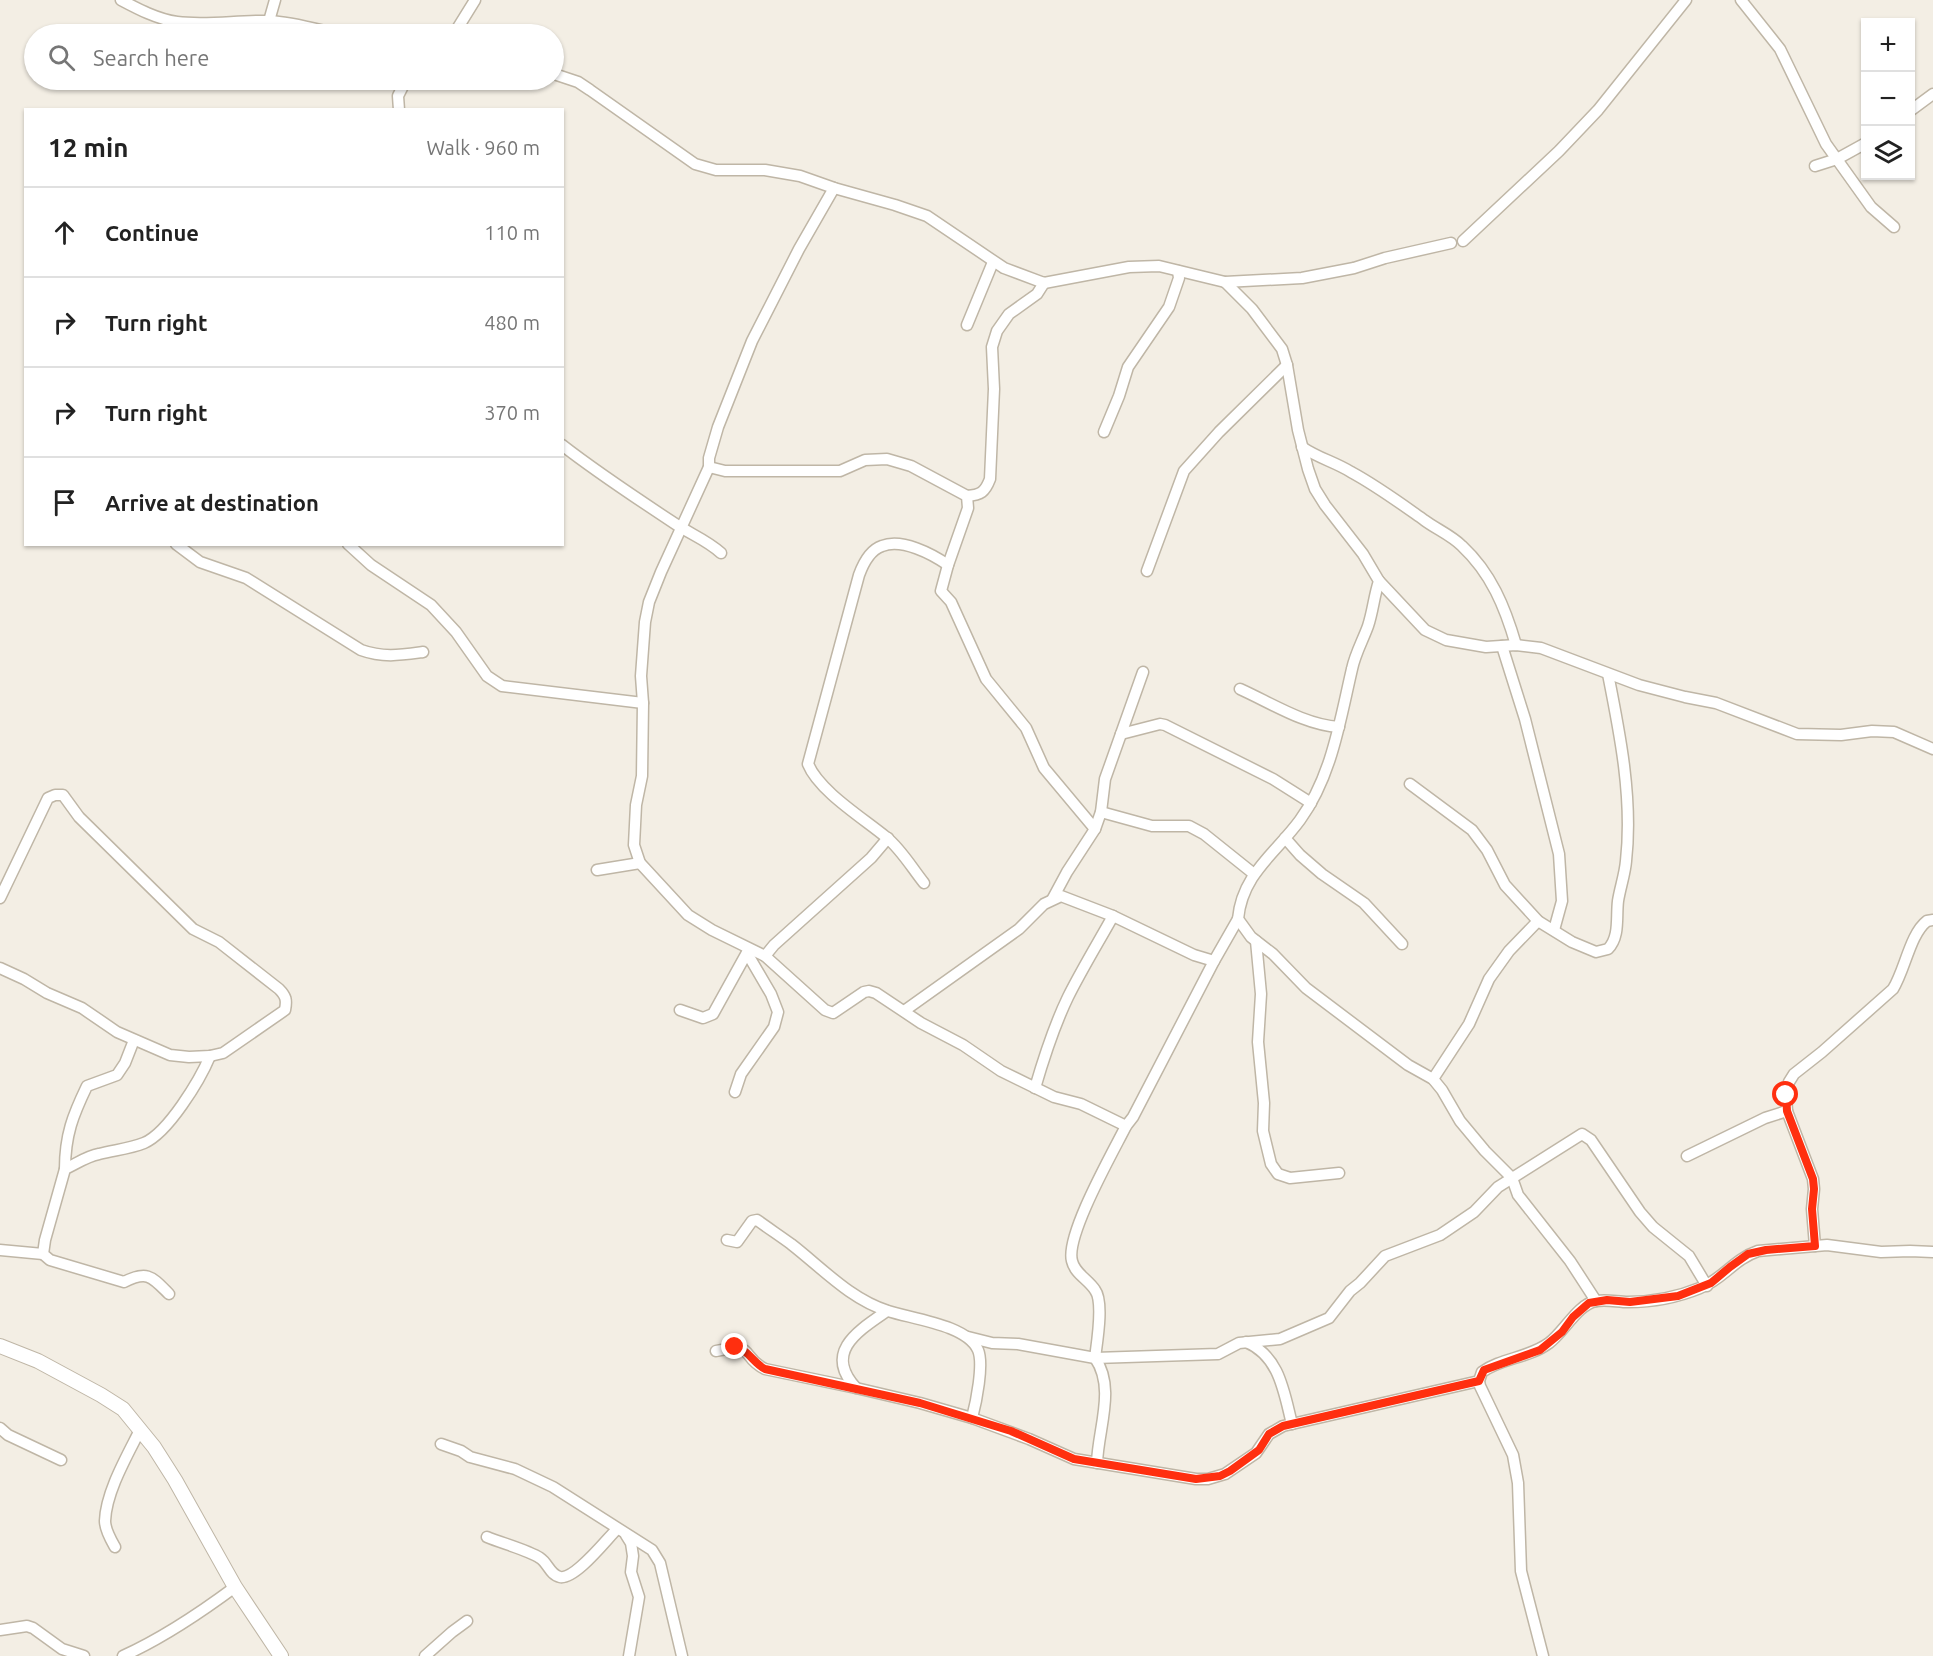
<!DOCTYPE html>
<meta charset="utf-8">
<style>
body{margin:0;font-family:Ubuntu,sans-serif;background:#f2f2f2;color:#222}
.controls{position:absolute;right:18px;top:18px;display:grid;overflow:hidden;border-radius:0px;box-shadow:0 2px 4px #0004}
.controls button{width:54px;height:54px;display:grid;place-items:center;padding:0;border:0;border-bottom:2px solid #e0e0e0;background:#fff;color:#222;font:30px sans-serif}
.stop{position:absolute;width:18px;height:18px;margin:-14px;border:4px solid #ff2f0f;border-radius:50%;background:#fff}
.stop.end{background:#ff2f0f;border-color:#fff;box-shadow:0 2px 6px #0008}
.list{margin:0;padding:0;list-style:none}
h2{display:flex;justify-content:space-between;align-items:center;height:78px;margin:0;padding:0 24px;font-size:26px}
h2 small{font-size:20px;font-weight:400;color:#767676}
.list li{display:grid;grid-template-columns:39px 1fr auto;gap:18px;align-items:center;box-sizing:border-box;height:90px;padding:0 24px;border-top:2px solid #e0e0e0}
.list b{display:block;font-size:22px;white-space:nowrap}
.list em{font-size:20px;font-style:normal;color:#767676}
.icon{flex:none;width:33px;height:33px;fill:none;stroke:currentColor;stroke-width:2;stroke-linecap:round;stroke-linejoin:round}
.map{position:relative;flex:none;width:1933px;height:1656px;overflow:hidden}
.search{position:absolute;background:#fff;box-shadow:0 2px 4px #0004;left:24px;top:24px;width:540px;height:66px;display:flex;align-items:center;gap:15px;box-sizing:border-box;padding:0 21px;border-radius:33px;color:#767676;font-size:22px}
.panel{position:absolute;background:#fff;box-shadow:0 2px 4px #0004;left:24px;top:108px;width:540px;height:438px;border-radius:0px}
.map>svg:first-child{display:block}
</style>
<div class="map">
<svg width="1933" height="1656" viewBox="0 0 1933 1656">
<rect width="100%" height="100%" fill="#f3eee4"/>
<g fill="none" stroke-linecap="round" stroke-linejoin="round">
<defs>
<g id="minor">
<path d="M 121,0 C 138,9 157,19 177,22 C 207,26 238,20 269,21 C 292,22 315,29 337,34"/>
<polyline points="1741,0 1780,49 1826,144 1871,207 1894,227"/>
<polyline points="269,21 275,0"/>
<polyline points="454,34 475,0"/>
<polyline points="554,74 578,82 590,90 695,164 716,170 765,170 800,176 834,188 895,205 927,216 1004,268 1044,283 1129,267 1159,266 1225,282 1302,278 1354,268 1385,258 1451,243"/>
<polyline points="399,110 398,96 406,80"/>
<polyline points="1910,111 1933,94"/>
<polyline points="1815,166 1837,159 1866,143"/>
<polyline points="834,188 799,249 752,341 718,427 709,458 709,467 661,572 649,602 645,622 641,676 643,703 642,776 636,805 634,845 640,863 688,915 712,930 765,956 825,1010 833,1013 836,1011 864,992 869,991 876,993 921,1023 963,1045 1001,1071 1054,1097 1081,1104 1126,1126"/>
<polyline points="1463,241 1559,151 1598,110 1686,0"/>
<path d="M 1225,282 L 1252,309 L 1282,349 L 1287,365 L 1298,430 L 1308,469 L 1315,489 L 1325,505 L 1363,554 L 1379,581 C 1374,596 1373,611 1368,626 C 1363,640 1355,654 1352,669 C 1340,720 1332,776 1300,820 C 1276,853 1242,874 1238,919 L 1251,937 L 1273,954 L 1306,988 L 1408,1065 L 1433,1079 L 1442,1090 L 1460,1121 L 1485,1151 L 1512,1178 L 1518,1195 L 1570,1261 L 1596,1301"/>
<polyline points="967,325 993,262"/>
<polyline points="1104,432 1119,396 1128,367 1169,307 1179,278 1178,271"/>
<path d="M 562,445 C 598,473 636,498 674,523 C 690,534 707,540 721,553"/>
<path d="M 1302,447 C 1318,458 1335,462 1351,472 C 1377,486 1400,503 1424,520 C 1436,529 1451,535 1462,546 C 1491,573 1505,607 1516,645"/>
<polyline points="709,467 725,471 840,471 865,460 887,459 911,466 967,496 968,508 948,565 941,591 951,602 986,679 1026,728 1044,768 1095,829"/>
<path d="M 967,496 C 981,495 985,492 990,479 L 994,389 L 992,347 L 997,331 L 1009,314 L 1037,294 L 1044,283"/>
<path d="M 176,544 L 200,562 L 246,578 L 361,650 C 383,658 401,655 423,652"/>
<polyline points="348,544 371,565 431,605 456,632 487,676 502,686 643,703"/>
<polyline points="1147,571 1184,471 1219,432 1287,365"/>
<polyline points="1379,581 1425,630 1446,640 1486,647 1516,645 1541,648 1639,685 1685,697 1716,703 1797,734 1841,735 1872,731 1894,732 1933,749"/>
<polyline points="1502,646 1525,719 1559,854 1562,901 1554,930"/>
<path d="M 1240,689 C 1271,703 1305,725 1339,727"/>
<polyline points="1121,734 1160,724 1165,725 1273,779 1311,803"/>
<path d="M 1410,784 L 1472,830 L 1487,850 L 1505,885 L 1538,921 L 1572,942 L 1596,952 L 1608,949 C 1620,937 1616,917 1618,901 C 1620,888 1625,874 1626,861 C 1633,799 1620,734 1608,674"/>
<polyline points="1101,812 1152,826 1189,826 1204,834 1254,874"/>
<polyline points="1285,838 1300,855 1322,874 1364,903 1402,944"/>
<polyline points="597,870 640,863"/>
<path d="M 924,883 C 912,868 901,849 886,837 C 863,818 819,791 808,764 L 859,575 C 863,564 870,550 882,546 C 902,538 932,554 948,565"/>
<path d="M 0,898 L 48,798 L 55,795 L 63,795 L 79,817 L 193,929 L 219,942 L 279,989 C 286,996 287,1000 285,1010 L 223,1053 L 210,1056 L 189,1057 L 170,1055 L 117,1032 L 82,1008 L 47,993 L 24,979 L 0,968"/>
<polyline points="1053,898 1067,872 1095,829 1101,812 1105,779 1143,672"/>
<polyline points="1256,941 1261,994 1258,1042 1264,1103 1263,1131 1271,1164 1278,1174 1290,1178 1339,1173"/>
<polyline points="765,956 774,945 871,858 888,838"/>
<polyline points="680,1010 703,1018 713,1014 749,949"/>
<polyline points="904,1011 1019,929 1044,904 1061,896 1113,916 1194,955 1214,961"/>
<polyline points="1433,1079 1469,1024 1489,979 1509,951 1538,921"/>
<path d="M 1035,1088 C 1044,1057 1054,1026 1068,997 C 1082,969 1098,943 1113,916"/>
<polyline points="735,1092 741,1074 774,1027 778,1012 771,994 747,953"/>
<polyline points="1687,1156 1765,1118 1787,1111"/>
<path d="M 65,1169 C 65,1135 73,1115 87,1086 L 117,1075 L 125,1063 L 134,1040"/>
<path d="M 727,1240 L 737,1242 L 752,1221 L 757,1220 C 768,1228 780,1236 791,1244 C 822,1268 850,1299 888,1311 C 913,1319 967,1325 978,1350 C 984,1364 976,1403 972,1418"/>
<path d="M 1815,1246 L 1812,1209 L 1814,1189 L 1813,1179 L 1787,1111 L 1786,1095 L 1789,1082 L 1794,1074 L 1822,1052 L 1893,989 C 1905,970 1910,934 1927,921 L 1933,920"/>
<polyline points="0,1250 43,1254"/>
<path d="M 169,1294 C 152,1277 148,1270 124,1282 L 50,1260 L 43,1254 L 45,1240 L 65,1169 C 76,1164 87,1156 99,1154 C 114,1150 129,1149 144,1143 C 168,1133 200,1080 210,1056"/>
<polyline points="968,1337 992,1343 1018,1344 1095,1358 1218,1354 1239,1343 1280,1339 1329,1318 1350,1291 1360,1283 1385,1256 1440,1235 1474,1212 1498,1187 1582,1134 1591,1140 1640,1212 1653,1227 1689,1256 1707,1286"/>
<path d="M 1246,1342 C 1280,1356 1284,1393 1292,1424"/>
<path d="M 716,1351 C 757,1342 739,1356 765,1369 L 856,1388 L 920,1403 L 972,1418 L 1029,1439 L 1074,1459 L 1196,1479 L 1208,1479 L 1225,1474 L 1256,1453 L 1269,1434 L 1283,1426 L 1479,1381"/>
<path d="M 856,1388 C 823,1352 858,1331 887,1311"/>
<polyline points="0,1428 8,1435 61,1460"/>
<polyline points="441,1444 461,1451 470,1457 515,1469 553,1487 652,1550 660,1563 682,1656"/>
<path d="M 1097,1463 C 1098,1429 1116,1388 1095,1358 C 1097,1342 1104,1302 1095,1290 C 1088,1279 1075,1274 1072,1261 C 1065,1236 1113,1152 1126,1126 L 1133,1117 L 1214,961 L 1238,919"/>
<polyline points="626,1535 631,1543 633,1556 631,1572 639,1597 629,1656"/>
<path d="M 487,1537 C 501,1543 528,1550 540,1558 C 548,1563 550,1575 560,1577 C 575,1580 606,1540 617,1529"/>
<path d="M 115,1547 C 111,1540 105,1530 105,1521 C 106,1492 127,1456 140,1430"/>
<polyline points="0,1630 27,1626 33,1628 62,1649 84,1656"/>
<path d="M 123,1656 C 163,1638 200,1613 235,1587"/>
<polyline points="425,1656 452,1632 467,1621"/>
<path d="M 1543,1656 L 1521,1571 L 1518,1483 L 1513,1455 L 1480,1386 L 1479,1381 L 1482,1372 C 1501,1358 1529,1358 1549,1343 C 1564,1332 1578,1304 1596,1301 C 1607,1299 1618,1302 1628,1302 C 1652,1302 1678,1297 1700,1288 C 1722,1280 1734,1259 1758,1251 L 1827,1245 L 1881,1252 L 1910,1251 L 1933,1252"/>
</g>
<polyline id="tertiary" points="0,1346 38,1361 101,1395 123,1409 154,1447 175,1480 235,1587 281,1656"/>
</defs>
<!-- minor casing -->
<use href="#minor" stroke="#bfb6a6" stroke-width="13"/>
<!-- tertiary casing -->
<use href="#tertiary" stroke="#bfb6a6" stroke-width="16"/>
<!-- minor -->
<use href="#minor" stroke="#fff" stroke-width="10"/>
<!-- tertiary -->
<use href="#tertiary" stroke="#fff" stroke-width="14"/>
</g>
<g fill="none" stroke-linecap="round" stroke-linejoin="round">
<!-- route -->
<path stroke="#ff2f0f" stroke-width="8" d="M 735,1347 C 749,1350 753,1363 765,1369 L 920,1403 L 1011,1431 L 1074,1459 L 1196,1479 L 1220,1476 L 1230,1471 L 1259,1450 L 1269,1434 L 1283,1426 L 1479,1381 L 1484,1370 L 1540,1350 L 1562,1332 L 1573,1317 L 1589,1303 L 1607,1300 L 1630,1302 L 1678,1296 L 1711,1283 L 1730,1267 L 1748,1254 L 1766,1250 L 1815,1246 L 1812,1209 L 1814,1189 L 1813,1179 L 1787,1111 L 1786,1095"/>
</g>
</svg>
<div class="controls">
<button>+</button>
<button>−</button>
<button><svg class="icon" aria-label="layers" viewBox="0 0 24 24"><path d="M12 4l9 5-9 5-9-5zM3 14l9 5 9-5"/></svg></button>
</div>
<div class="stop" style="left:1786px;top:1095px"></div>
<div class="stop end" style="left:735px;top:1347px"></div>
<div class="search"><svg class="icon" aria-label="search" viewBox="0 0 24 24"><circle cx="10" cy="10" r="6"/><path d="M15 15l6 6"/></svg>Search here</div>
<section class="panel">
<h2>12 min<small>Walk · 960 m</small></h2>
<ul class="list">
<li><svg class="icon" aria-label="ahead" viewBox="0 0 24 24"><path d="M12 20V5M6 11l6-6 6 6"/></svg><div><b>Continue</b></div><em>110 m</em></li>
<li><svg class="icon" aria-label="right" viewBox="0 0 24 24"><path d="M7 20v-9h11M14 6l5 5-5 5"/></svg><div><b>Turn right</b></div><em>480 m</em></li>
<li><svg class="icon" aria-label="right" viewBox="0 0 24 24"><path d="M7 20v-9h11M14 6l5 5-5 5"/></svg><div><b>Turn right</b></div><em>370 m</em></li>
<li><svg class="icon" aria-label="arrive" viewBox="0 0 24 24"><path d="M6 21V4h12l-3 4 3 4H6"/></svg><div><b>Arrive at destination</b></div></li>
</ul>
</section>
</div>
